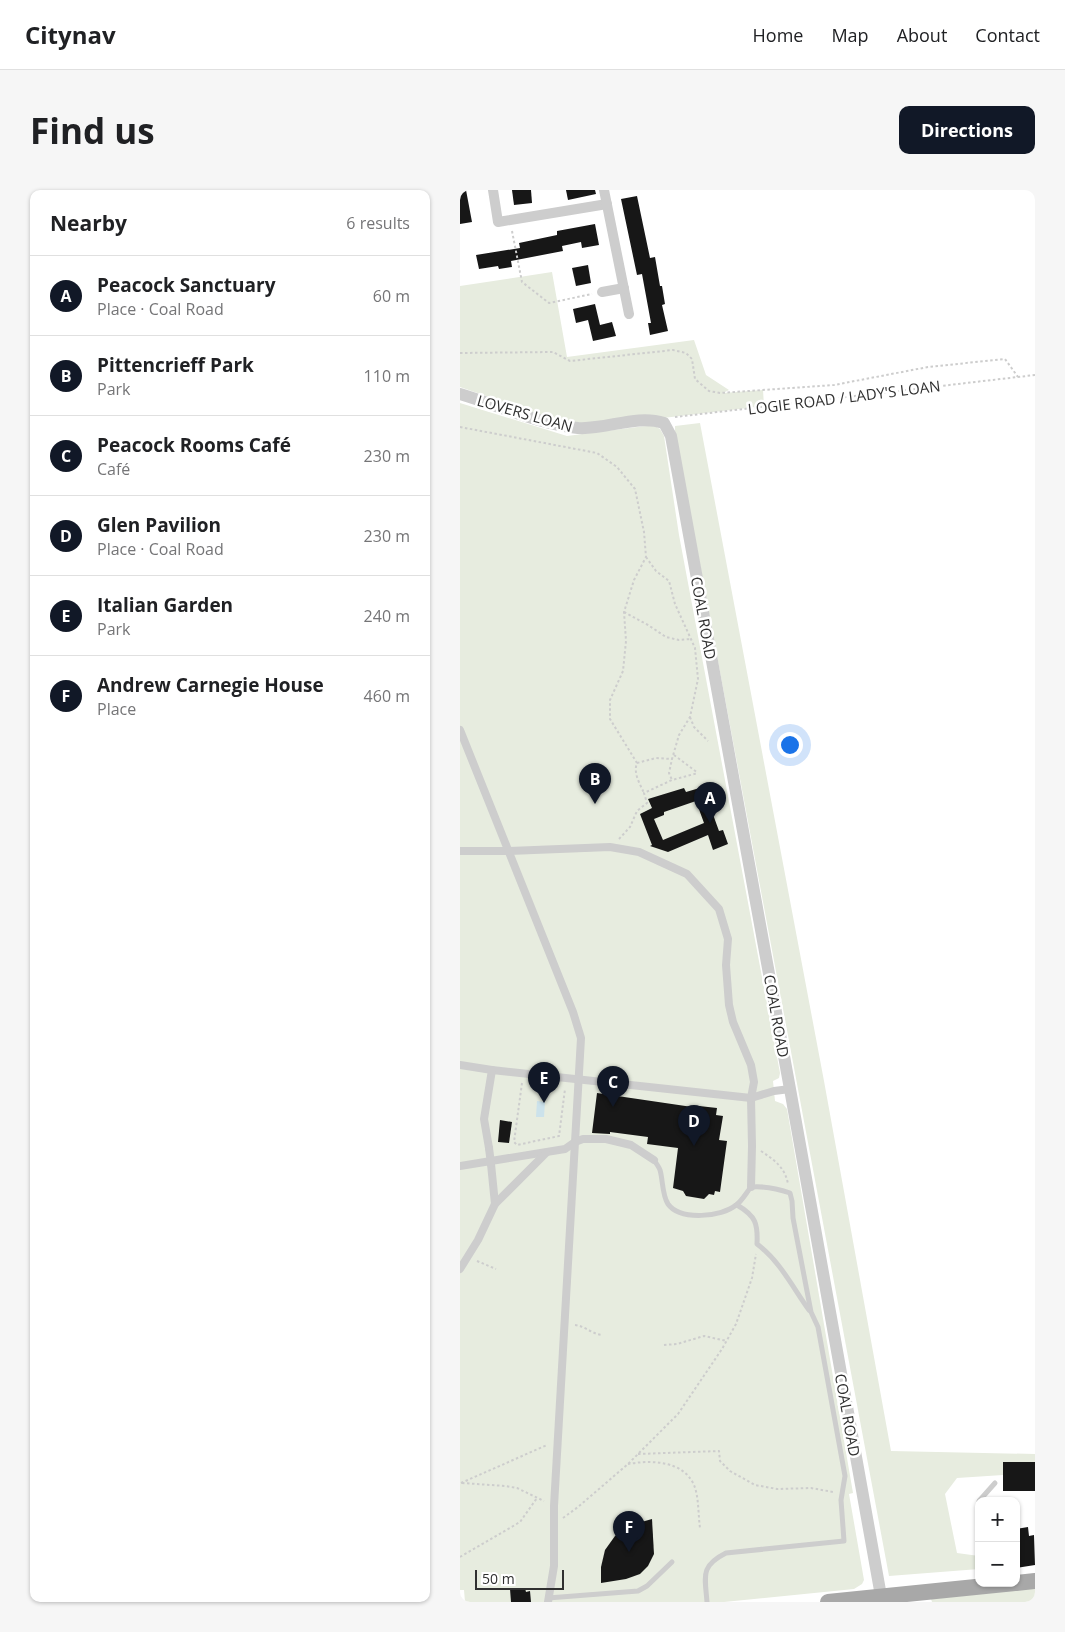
<!DOCTYPE html>
<meta charset="utf-8">
<style>
body{margin:0;font-family:"Open Sans",sans-serif;background:#f6f6f6;color:#202124}
.controls{position:absolute;right:15px;bottom:15px;display:grid;overflow:hidden;border-radius:10px;box-shadow:0 1px 4px #0004}
.controls button{width:45px;height:45px;display:grid;place-items:center;padding:0;border:0;border-bottom:1px solid #e0e0e0;background:#fff;color:#202124;font:25px sans-serif}
.scale{position:absolute;left:15px;bottom:12px;width:89px;box-sizing:border-box;padding-left:5px;border:2px solid #303030;border-top:0;font-size:14px;line-height:18px;white-space:nowrap;color:#303030;-webkit-text-stroke:4px #fff;paint-order:stroke}
.you{position:absolute;left:329px;top:554px;width:18px;height:18px;margin:-12px;border:4px solid #fff;border-radius:50%;background:#1a73e8;box-shadow:0 0 0 8px #1a73e833}
.badge{display:grid;place-items:center;width:32px;height:32px;border-radius:50%;background:#111827;color:#fff;font-size:16px;font-weight:700}
.pin{position:absolute;translate:-50% -41px;filter:drop-shadow(0 1px 2px #0008)}
.pin::after{content:'';position:absolute;top:26px;width:18px;height:15px;background:inherit;clip-path:polygon(0 0,100% 0,50% 100%)}
.list{margin:0;padding:0;list-style:none}
h2{display:flex;justify-content:space-between;align-items:center;height:65px;margin:0;padding:0 20px;font-size:21px}
h2 small{font-size:16px;font-weight:400;color:#757577}
.list li{display:grid;grid-template-columns:32px 1fr auto;gap:15px;align-items:center;box-sizing:border-box;height:80px;padding:0 20px;border-top:1px solid #e0e0e0}
.list b{display:block;font-size:19px;white-space:nowrap}
.list p{margin:0;font-size:16px;white-space:nowrap;color:#757577}
.list em{font-size:16px;font-style:normal;color:#757577}
.map{position:relative;flex:none;width:575px;height:1412px;overflow:hidden;border-radius:10px}
header{display:flex;align-items:center;gap:30px;box-sizing:border-box;height:70px;padding:0 25px;background:#fff;border-bottom:1px solid #e0e0e0}
header strong{font-size:24px}
nav{display:flex;gap:28px;margin-inline-start:auto;font-size:18px}
.intro{display:flex;align-items:center;justify-content:space-between;box-sizing:border-box;height:120px;padding:0 30px}
h1{margin:0;font-size:35px}
.button{padding:12px 22px;border-radius:10px;background:#111827;color:#fff;font-size:18px;font-weight:700}
main{display:flex;gap:30px;padding:0 30px}
aside{flex:1;background:#fff;border-radius:10px;box-shadow:0 1px 4px #0004}
.map>svg:first-child{display:block}
</style>
<header>
<strong>Citynav</strong>
<nav><a>Home</a><a>Map</a><a>About</a><a>Contact</a></nav>
</header>
<div class="intro"><h1>Find us</h1><a class="button">Directions</a></div>
<main>
<aside>
<h2>Nearby<small>6 results</small></h2>
<ul class="list">
<li><span class="badge">A</span><div><b>Peacock Sanctuary</b><p>Place · Coal Road</p></div><em>60 m</em></li>
<li><span class="badge">B</span><div><b>Pittencrieff Park</b><p>Park</p></div><em>110 m</em></li>
<li><span class="badge">C</span><div><b>Peacock Rooms Café</b><p>Café</p></div><em>230 m</em></li>
<li><span class="badge">D</span><div><b>Glen Pavilion</b><p>Place · Coal Road</p></div><em>230 m</em></li>
<li><span class="badge">E</span><div><b>Italian Garden</b><p>Park</p></div><em>240 m</em></li>
<li><span class="badge">F</span><div><b>Andrew Carnegie House</b><p>Place</p></div><em>460 m</em></li>
</ul>
</aside>
<div class="map">
<svg width="575" height="1412" viewBox="0 0 575 1412">
<rect width="100%" height="100%" fill="#fff"/>
<!-- green -->
<g fill="#e7ecdf">
<polygon points="92,82 107,167 234,150 246,185 269,200 263,203 303,200 304,216 119,238 0,197 0,96"/>
<polygon points="0,213 107,246 193,235 200,239 204,246 219,345 320,883 319,888 313,891 315,911 323,914 327,919 393,1303 389,1304 404,1390 402,1394 394,1399 264,1412 5,1412 4,1400 0,1400"/>
<polygon points="240,233 364,891 431,1261 575,1264 575,1272 543,1272 543,1285 497,1288 485,1304 497,1363 519,1366 519,1379 429,1386 215,241 215,236"/>
<polygon points="575,1391 575,1412 472,1412 471,1409"/>
</g>
<!-- water -->
<polygon fill="#cce2eb" points="77,911 85,912 84,927 76,927"/>
<!-- building -->
<g fill="#171717" fill-rule="evenodd">
<polygon points="0,0 6,0 12,32 0,34"/>
<polygon points="52,0 71,0 72,13 54,15"/>
<polygon points="106,0 135,0 136,4 108,10"/>
<polygon points="177,6 190,68 195,67 200,96 202,96 205,114 202,115 208,141 190,145 188,133 191,133 182,84 177,85 161,9"/>
<polygon points="135,34 139,55 122,58 121,52 102,56 103,61 51,71 52,77 39,79 38,76 19,79 16,65 60,58 59,53 97,45 97,41"/>
<polygon points="128,75 131,93 116,96 112,78"/>
<polygon points="135,114 140,135 152,132 156,146 133,151 128,130 116,133 113,119"/>
<path d="M 243,597 L 259,641 L 263,640 L 268,654 L 253,660 L 248,645 L 208,662 L 190,656 L 192,655 L 180,624 L 192,618 L 188,609 L 224,598 L 226,602 ZM 236,611 L 244,633 L 203,650 L 194,629 L 204,625 L 204,622 Z"/>
<polygon points="137,903 239,918 239,916 257,918 256,925 263,926 259,950 267,951 260,1002 255,1001 254,1005 249,1004 244,1009 226,1006 223,1001 213,998 218,958 187,954 188,947 150,942 150,944 132,943"/>
<polygon points="40,930 52,932 49,953 38,952"/>
<rect x="543" y="1272" width="32" height="29"/>
<polygon points="192,1329 194,1364 188,1376 180,1384 166,1389 141,1393 141,1377 145,1360 155,1346 178,1333"/>
<polygon points="568,1337 569,1346 574,1345 575,1375 556,1378 556,1339"/>
<polygon points="65,1398 66,1402 70,1401 71,1412 51,1412 50,1399"/>
</g>
<g fill="none" stroke-linecap="round" stroke-linejoin="round">
<!-- path -->
<g stroke="#cdcdcd" stroke-width="2" stroke-dasharray="2.5 2.5" stroke-linecap="butt">
<polyline points="52,41 62,92 89,113 132,104"/>
<polyline points="0,163 93,162 110,171 213,160 226,163 232,169 235,189 249,201 260,203 374,195 468,177 545,169 558,187"/>
<polyline points="215,227 575,185"/>
<path d="M 0,237 L 137,263 L 157,277 L 175,299 L 184,342 L 186,367 L 174,390 L 164,422 L 166,451 L 163,481 L 150,510 L 150,529 L 177,573 C 173,583 180,594 184,603"/>
<polyline points="186,367 196,381 209,391 215,414 235,458 238,489 230,527 219,545 212,569 209,583 212,590"/>
<polyline points="164,422 188,435 206,447 219,450 231,449"/>
<polyline points="230,527 234,537 248,551"/>
<polyline points="214,565 238,583"/>
<polyline points="177,573 196,568 212,569"/>
<polyline points="159,649 170,637 177,621 187,613 184,603 212,590 238,583"/>
<polyline points="62,893 54,952 57,955 99,946 105,899"/>
<path d="M 301,961 C 314,970 325,977 328,994"/>
<polyline points="17,1071 36,1079"/>
<path d="M 115,1135 C 125,1136 132,1144 142,1145"/>
<polyline points="204,1155 217,1154 244,1146 267,1151"/>
<polyline points="178,1264 259,1261 260,1271 270,1281 295,1295 317,1299 351,1298 373,1302"/>
<path d="M 168,1274 C 190,1270 223,1270 234,1295 C 239,1307 238,1324 240,1338"/>
<polyline points="1,1293 87,1255"/>
<polyline points="2,1293 45,1296 57,1298 84,1311"/>
<polyline points="103,1328 118,1317 168,1274 218,1224 262,1159 276,1134 292,1088 296,1064"/>
<polyline points="0,1367 60,1332 77,1308"/>
</g>
<!-- service -->
<g stroke="#cdcdcd" stroke-width="5">
<path d="M 194,970 C 196,973 199,977 200,980 C 203,990 202,1005 208,1014 C 220,1031 262,1027 276,1015 C 282,1011 286,1003 291,997 C 305,996 316,998 330,1003 L 332,1011 L 333,1028 L 351,1122 L 358,1137 L 385,1286 L 381,1310 L 384,1351 L 266,1363 C 240,1376 245,1386 247,1412"/>
<path d="M 277,1015 C 296,1026 298,1034 297,1054 C 320,1071 333,1098 349,1120"/>
<polyline points="519,1311 535,1293"/>
<polyline points="88,1408 178,1401 187,1396 212,1372"/>
</g>
<!-- pedestrian -->
<g stroke="#cdcdcd" stroke-width="8">
<polyline points="0,540 113,822 121,848 94,1316 94,1376 88,1412"/>
<polyline points="0,661 49,661 150,657 179,662 227,684 259,719 268,749 266,775 269,815 273,832 291,875 294,892 291,908 292,956 291,997"/>
<polyline points="0,875 32,880 291,908 314,901 330,899"/>
<polyline points="29,958 24,929 32,880"/>
<polyline points="0,976 105,959 115,952 123,949 146,949 171,955 194,970"/>
<polyline points="35,1014 86,963"/>
<polyline points="0,1079 18,1050 35,1014 31,974"/>
</g>
<!-- minor -->
<g stroke="#cdcdcd" stroke-width="10">
<polyline points="33,0 38,32 147,14"/>
<polyline points="144,0 169,124"/>
<polyline points="142,102 164,98"/>
</g>
<!-- tertiary -->
<path stroke="#cdcdcd" stroke-width="12" d="M 0,204 C 37,215 79,234 118,238 C 146,240 176,224 204,233 L 211,246 L 330,899 L 421,1406"/>
<!-- primary -->
<g stroke="#a8a8a8" stroke-width="16">
<polyline points="556,1393 575,1391"/>
<polyline points="368,1412 555,1393"/>
</g>
<!-- pedestrian-bridge -->
<polyline stroke="#cdcdcd" stroke-width="8" points="29,958 31,974"/>
</g>
<g text-anchor="middle" dominant-baseline="central" stroke-width="5" stroke-linejoin="round" paint-order="stroke">
<!-- street labels -->
<g font-size="15" fill="#303030" stroke="#fff">
<text transform="translate(384 207) rotate(-7)">LOGIE ROAD / LADY'S LOAN</text>
<text transform="translate(65 223) rotate(16)">LOVERS LOAN</text>
<text transform="translate(244 428) rotate(80)">COAL ROAD</text>
<text transform="translate(317 826) rotate(80)">COAL ROAD</text>
<text transform="translate(388 1225) rotate(80)">COAL ROAD</text>
</g>
</g>
</svg>
<div class="controls">
<button>+</button>
<button>−</button>
</div>
<div class="scale">50 m</div>
<div class="you"></div>
<div class="pin badge" style="left:250px;top:633px">A</div>
<div class="pin badge" style="left:135px;top:614px">B</div>
<div class="pin badge" style="left:153px;top:917px">C</div>
<div class="pin badge" style="left:234px;top:956px">D</div>
<div class="pin badge" style="left:84px;top:913px">E</div>
<div class="pin badge" style="left:169px;top:1362px">F</div>
</div>
</main>
